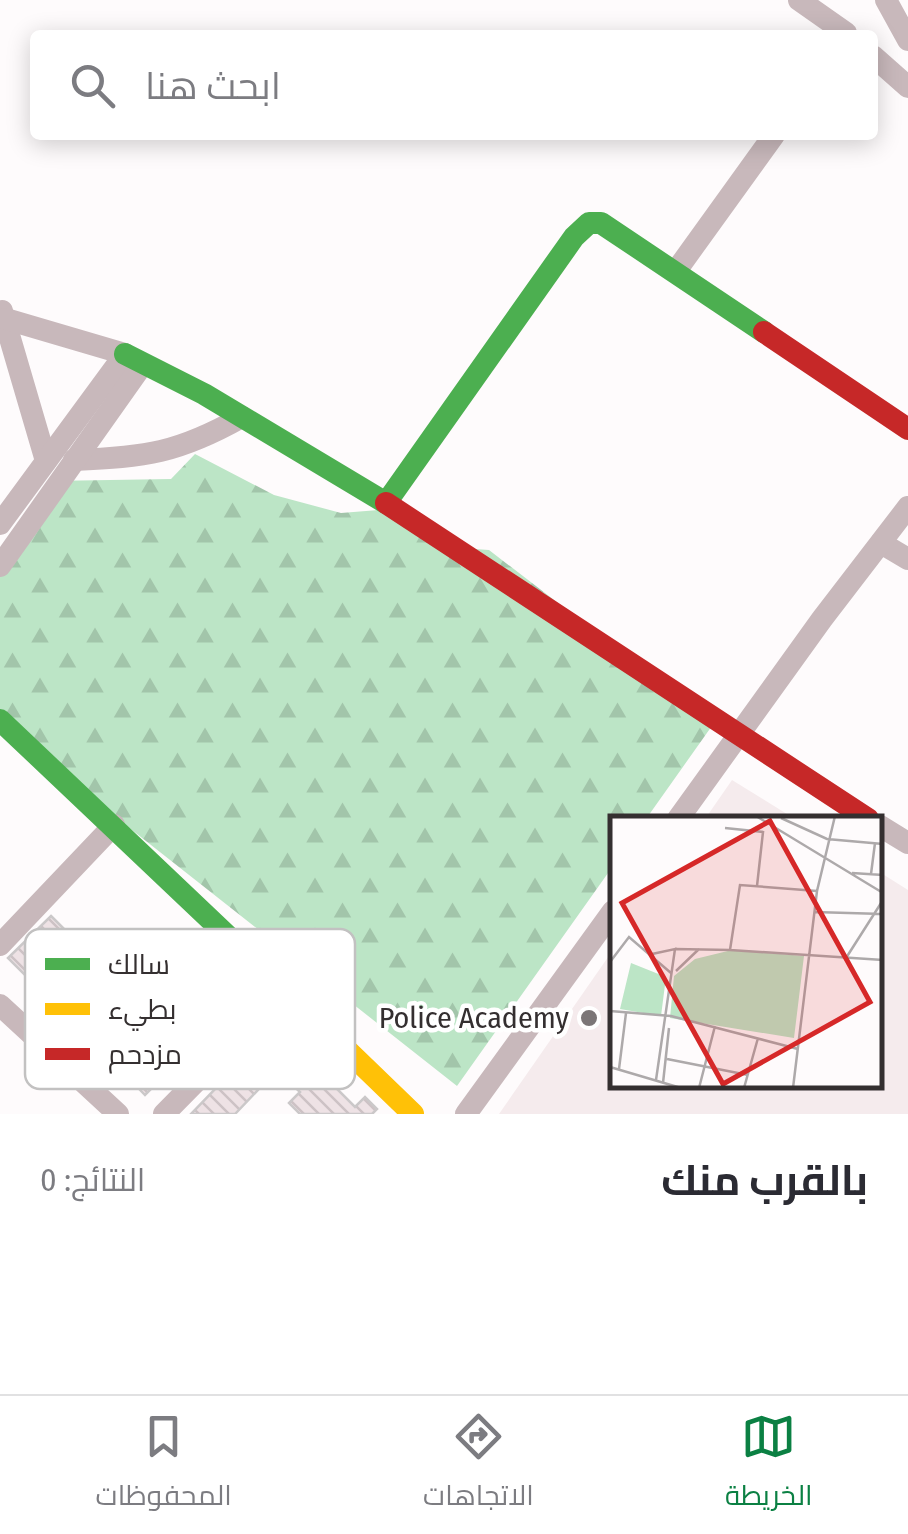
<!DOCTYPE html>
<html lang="ar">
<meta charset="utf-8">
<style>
body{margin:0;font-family:"Fira Sans Condensed",Cairo,sans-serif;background:#f2f2f3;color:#2b2b33;direction:rtl}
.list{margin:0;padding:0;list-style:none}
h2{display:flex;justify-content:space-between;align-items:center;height:130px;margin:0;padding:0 40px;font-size:42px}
h2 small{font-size:32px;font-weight:400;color:#7c7c81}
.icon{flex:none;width:55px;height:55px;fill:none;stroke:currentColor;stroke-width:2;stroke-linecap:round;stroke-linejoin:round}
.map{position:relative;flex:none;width:908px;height:1114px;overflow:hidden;direction:ltr}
.search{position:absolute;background:#fff;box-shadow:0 5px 25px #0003;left:30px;right:30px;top:30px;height:110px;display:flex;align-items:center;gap:25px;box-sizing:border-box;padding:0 35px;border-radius:10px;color:#7c7c81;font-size:38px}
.sheet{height:280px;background:#fff}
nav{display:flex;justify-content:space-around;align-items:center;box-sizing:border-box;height:140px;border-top:2px solid #e1e1e2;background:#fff;font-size:28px;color:#7c7c81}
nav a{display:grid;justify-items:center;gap:5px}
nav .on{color:#0b8043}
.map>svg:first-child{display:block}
</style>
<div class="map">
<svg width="908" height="1114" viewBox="0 0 908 1114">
<defs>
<pattern id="forest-firs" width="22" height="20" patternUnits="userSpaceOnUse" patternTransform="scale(2.5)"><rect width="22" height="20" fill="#bce5c6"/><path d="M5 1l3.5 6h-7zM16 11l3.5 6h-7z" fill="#a2c5aa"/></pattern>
<pattern id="building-back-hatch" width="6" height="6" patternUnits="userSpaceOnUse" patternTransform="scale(2.5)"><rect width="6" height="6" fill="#eee2e5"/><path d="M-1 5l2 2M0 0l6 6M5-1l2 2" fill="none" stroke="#cdc2c5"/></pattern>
</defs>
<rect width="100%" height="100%" fill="#fefbfc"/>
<!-- built -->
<g fill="#f5ebed">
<polygon points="732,780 795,819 705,819"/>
<polygon points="881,873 908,890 908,1114 499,1114 613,950 613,1086 880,1086"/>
</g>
<!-- forest -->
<polygon fill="url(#forest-firs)" points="195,454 274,495 341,513 391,509 447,547 489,550 714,723 646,819 613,819 613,866 457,1086 0,726 0,554 49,481 171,479"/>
<!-- building -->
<g fill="url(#building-back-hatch)" stroke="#cbc8c9" stroke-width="2.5">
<polygon points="51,916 93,958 103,948 113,957 107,963 127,984 137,975 156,994 146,1003 191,1049 145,1095 119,1068 142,1045 124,1027 110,1041 91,1022 102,1011 90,998 80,1008 61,989 72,978 52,958 30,980 8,958"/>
<polygon points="273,1029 319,1074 329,1064 343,1078 335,1087 355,1107 365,1097 377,1109 372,1114 300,1114 289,1103 300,1092 277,1070 235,1114 191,1114"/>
</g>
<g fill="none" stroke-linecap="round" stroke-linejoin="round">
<!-- street -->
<g stroke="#c8b8bb" stroke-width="22">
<polyline points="799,0 846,33 845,35"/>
<polyline points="886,0 908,40"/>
<polyline points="873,56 908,87"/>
<polyline points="676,271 774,135"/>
<polyline points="2,311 46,461"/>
<path d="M 74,460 C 146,457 178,453 242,417"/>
<polyline points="0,524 125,354 6,319"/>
<polyline points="881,543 908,559"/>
<polyline points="0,566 143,364"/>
<polyline points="678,819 822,619 908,507"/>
<polyline points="880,826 908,843"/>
<polyline points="0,945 114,825"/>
<polyline points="0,1005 118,1114"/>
<polyline points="164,1114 284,992"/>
<polyline points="466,1114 613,911"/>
</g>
<!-- fast -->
<g stroke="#4caf50" stroke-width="22">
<polyline points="125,354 204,394 386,503 574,237 589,223 601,223 764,332"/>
<polyline points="0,720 291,996"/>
</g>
<!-- slow -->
<polyline stroke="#ffc107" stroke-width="22" points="291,996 413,1114"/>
<!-- jam -->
<g stroke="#c62828" stroke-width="22">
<polyline points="764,332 908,429"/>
<polyline points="386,503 868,819"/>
</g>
</g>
<!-- markers -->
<circle fill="#7b7677" stroke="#fff" stroke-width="4" cx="589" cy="1018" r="10"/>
<g text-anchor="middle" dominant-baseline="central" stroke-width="9" stroke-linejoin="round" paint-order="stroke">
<!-- poi labels -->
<g font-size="30" fill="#342f30" stroke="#fff" text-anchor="end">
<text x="569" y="1018">Police Academy</text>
</g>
</g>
<!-- overview -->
<g transform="translate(610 816)">
<rect width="272" height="272" fill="#fefbfc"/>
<path d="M 122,134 L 194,140 L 184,222 L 60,202 L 64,160 L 85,143 ZM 21,147 L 56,161 L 51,200 L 10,193 Z" fill="#bce5c6"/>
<path fill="none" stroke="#ada9aa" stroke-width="2.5" d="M 146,0 L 273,77M 171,2 L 217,23 L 273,28M 115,12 L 153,16 L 147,70M 242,57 L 273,59M 261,58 L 265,27M 204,96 L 273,98M 65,133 L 120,134 L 130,69 L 207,75M 120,134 L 273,144M 42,138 L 65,133 L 46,264M 236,142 L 273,84M 0,146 L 19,121 L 61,157M 66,155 L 89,133M 0,195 L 61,200 L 188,233M 57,243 L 138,259M 0,251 L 71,272M 9,253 L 16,197M 53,267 L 59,212M 89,272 L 105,210M 134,272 L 148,222M 183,272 L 207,75 L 225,0"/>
<path fill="#d62828" fill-opacity="0.15" stroke="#d62828" stroke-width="5" d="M 160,5 L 260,186 L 113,268 L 12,87 Z"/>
<rect width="272" height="272" fill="none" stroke="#342f30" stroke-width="5"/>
</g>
<!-- legend -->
<rect x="25" y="929" width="330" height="160" rx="15" fill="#fff" stroke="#c2c1c1" stroke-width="2.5"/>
<rect x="45" y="958" width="45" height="12" fill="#4caf50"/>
<rect x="45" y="1003" width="45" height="12" fill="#ffc107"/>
<rect x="45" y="1048" width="45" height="12" fill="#c62828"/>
<g font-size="28" fill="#342f30">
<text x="108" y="974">سالك</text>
<text x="108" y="1019">بطيء</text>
<text x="108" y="1064">مزدحم</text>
</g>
</svg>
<div class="search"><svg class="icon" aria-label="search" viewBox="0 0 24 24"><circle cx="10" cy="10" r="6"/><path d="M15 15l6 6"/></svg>ابحث هنا</div>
</div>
<section class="sheet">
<h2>بالقرب منك<small>النتائج: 0</small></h2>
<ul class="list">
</ul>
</section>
<nav>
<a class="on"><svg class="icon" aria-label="map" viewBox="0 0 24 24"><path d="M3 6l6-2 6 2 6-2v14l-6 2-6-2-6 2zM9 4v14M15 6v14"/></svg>الخريطة</a>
<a><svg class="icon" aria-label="directions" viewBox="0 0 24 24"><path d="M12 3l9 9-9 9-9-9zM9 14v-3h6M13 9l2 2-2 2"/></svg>الاتجاهات</a>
<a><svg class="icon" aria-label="saved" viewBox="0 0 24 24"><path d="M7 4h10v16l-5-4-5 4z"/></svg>المحفوظات</a>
</nav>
